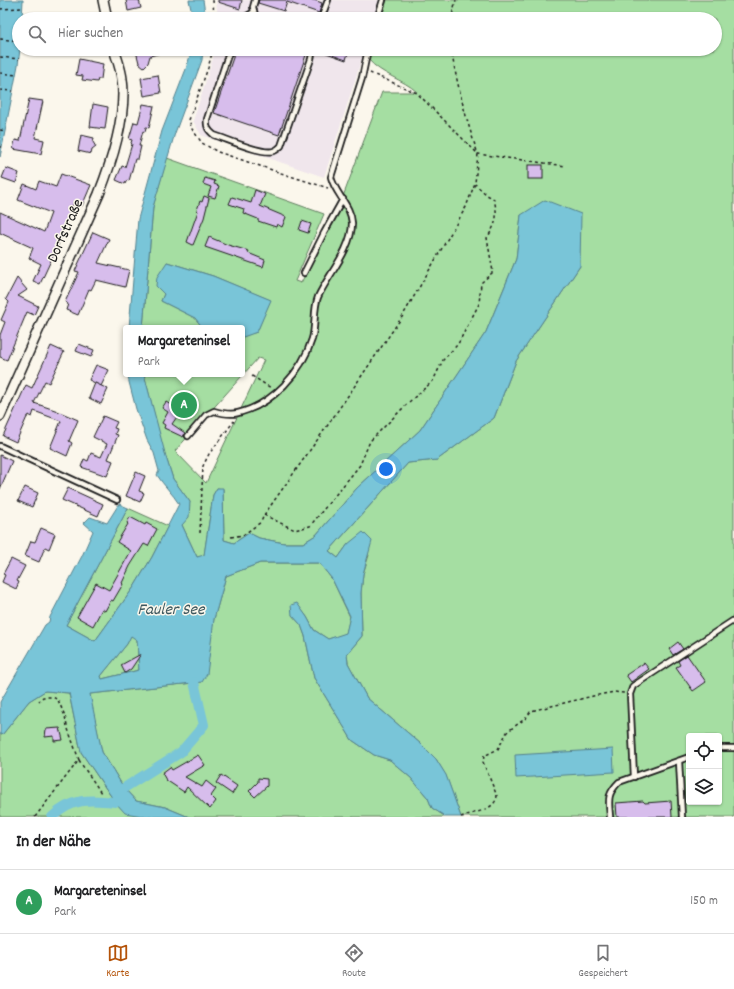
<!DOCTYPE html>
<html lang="de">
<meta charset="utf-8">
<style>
body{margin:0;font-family:Dekko,sans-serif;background:#f6f6f6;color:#202124}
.controls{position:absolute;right:12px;bottom:12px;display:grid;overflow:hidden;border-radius:4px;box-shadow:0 1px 3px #0004}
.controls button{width:36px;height:36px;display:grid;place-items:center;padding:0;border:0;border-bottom:1px solid #e0e0e0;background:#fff;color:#202124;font:20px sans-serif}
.you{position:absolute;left:386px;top:469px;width:14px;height:14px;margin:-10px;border:3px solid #fff;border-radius:50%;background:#1a73e8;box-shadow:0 0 0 6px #1a73e833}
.badge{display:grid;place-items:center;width:26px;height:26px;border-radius:50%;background:#b45309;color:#fff;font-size:13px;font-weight:700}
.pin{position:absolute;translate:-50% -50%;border:2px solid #fff;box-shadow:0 1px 4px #0006}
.popup{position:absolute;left:123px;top:325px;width:122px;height:52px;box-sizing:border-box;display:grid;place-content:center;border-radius:4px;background:#fff;filter:drop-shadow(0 1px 3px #0005);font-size:13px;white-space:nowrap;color:#757577}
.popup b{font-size:15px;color:#202124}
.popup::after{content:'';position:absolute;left:50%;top:100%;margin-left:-8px;border:8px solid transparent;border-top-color:#fff}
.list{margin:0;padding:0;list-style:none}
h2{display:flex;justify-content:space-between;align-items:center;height:52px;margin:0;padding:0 16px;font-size:17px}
h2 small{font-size:13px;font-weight:400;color:#757577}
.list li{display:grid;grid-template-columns:26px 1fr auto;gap:12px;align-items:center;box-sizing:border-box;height:64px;padding:0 16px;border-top:1px solid #e0e0e0}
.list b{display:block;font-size:15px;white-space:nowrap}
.list p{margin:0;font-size:13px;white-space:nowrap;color:#757577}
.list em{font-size:13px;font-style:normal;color:#757577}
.icon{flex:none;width:22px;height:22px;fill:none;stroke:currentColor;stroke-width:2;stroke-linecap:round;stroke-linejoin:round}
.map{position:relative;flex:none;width:734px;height:817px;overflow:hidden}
.search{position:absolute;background:#fff;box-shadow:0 1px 3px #0004;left:12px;right:12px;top:12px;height:44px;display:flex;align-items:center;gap:10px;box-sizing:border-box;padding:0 14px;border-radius:22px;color:#757577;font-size:15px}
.sheet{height:116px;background:#fff}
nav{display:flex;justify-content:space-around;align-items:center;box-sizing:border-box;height:56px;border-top:1px solid #e0e0e0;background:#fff;font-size:11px;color:#757577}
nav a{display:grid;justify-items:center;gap:2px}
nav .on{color:#b45309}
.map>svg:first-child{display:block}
</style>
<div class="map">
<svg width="734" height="817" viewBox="0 0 734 817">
<rect width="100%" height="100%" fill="#fbf7ec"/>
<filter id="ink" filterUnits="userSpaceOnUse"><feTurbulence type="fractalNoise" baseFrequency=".025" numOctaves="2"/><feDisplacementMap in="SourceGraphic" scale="8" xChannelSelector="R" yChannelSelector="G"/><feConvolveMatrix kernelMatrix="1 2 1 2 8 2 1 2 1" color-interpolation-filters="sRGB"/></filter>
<g filter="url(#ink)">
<!-- built -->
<g fill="#f0e6ec">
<polygon points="216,0 380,0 374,19 218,19"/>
<polygon points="216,49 365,49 324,177 201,135 193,121"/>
</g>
<!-- green -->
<g fill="#a5dea2" stroke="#607d5f" fill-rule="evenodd">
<path d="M 387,0 L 734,0 L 734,817 L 461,817 L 446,776 L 436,759 L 421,744 L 367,698 L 348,663 L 347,654 L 362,636 L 361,593 L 363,574 L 369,555 L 348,544 L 338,558 L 329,551 L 408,463 L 437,460 L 494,418 L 516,361 L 580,266 L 521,215 L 516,259 L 486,332 L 420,430 L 357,488 L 316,535 L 303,543 L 284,543 L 259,538 L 249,533 L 234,543 L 224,540 L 223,489 L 217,488 L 213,495 L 204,556 L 197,557 L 182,525 L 190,502 L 173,479 L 162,445 L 144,374 L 242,374 L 242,336 L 257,332 L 270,300 L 213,276 L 167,262 L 164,294 L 161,301 L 195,318 L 203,328 L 143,328 L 153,207 L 167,158 L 324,214 L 295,281 L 301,283 L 338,210 L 382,92 L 417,92 C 403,79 381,75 368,59 L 371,49 L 715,49 L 715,19 L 381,19 ZM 258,358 L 264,360 L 206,483 L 175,451 ZM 689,736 L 719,736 L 719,802 L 689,802 Z"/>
<polygon points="128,508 168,526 152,557 134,587 95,641 66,625"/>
<polygon points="260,563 319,563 332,579 350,617 346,634 328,639 314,630 307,617 297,604 292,615 301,625 305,636 314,678 352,740 374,755 390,760 411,778 428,798 432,808 443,815 445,817 189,817 165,807 136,801 124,788 102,752 89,694 202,682 214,619 226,576"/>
<polygon points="131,635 137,640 139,670 102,679 101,676 127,644"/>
<polygon points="45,691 69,693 81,752 115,802 125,812 148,817 0,817 0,734 2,735 29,701"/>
</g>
<!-- water -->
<g fill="#79c5d8" stroke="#54818d" fill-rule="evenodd">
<polygon points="0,0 23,0 22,19 19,19 20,49 18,65 0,157"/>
<polygon points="189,0 203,0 206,19 193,19"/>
<polygon points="192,49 203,49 202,60 175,133 153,207 143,328 129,328 138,219 162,131 186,69"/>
<path d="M 545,200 L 581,214 L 580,266 L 516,361 L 494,418 L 437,460 L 408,463 L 329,551 L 338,558 L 348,544 L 363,532 L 372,541 L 363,574 L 361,593 L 362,636 L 347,654 L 348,663 L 367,698 L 421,744 L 436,759 L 446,775 L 461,817 L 445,817 L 443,815 L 432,808 L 428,798 L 411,778 L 390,760 L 374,755 L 352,740 L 314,678 L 305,636 L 301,625 L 292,615 L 291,605 L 297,603 L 307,617 L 314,630 L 328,639 L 346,633 L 350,616 L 332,579 L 319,563 L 260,563 L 226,576 L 214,619 L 207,674 L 202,682 L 90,694 L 102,752 L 124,788 L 136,801 L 165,807 L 189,817 L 148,817 L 125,813 L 115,802 L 81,752 L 69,693 L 45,691 L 29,701 L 2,735 L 0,734 L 0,702 L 45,625 L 49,622 L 50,617 L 82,556 L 93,531 L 84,523 L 90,517 L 107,523 L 119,504 L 128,508 L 66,625 L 95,641 L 134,587 L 152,557 L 179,504 C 173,494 164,486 157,475 L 159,471 L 154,453 L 147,440 L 136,409 L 129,382 L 128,374 L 144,374 L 166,457 L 173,479 L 190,502 L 189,517 L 182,525 L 197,557 L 204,555 L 213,495 L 217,488 L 223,488 L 224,540 L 234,543 L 249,533 L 259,538 L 284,543 L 303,543 L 316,535 L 357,488 L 420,430 L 486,332 L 516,259 L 521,215 ZM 131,636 L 137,640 L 139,670 L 102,679 L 101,676 L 127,644 Z"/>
<polygon points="167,262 213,276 271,300 257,332 243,337 242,336 242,328 203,328 195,318 161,301 164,294 156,286 157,277"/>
<polygon points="613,749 614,772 516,778 515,755"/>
</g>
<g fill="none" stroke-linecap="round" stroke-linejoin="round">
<!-- canal -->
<g stroke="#79c5d8" stroke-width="10">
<polyline points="124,788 181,752 204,725 194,682"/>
<path d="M 52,817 C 72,798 89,799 115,802"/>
</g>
</g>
<!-- building -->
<g fill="#d7bdec" stroke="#1c1c1c">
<polygon points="126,0 139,0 141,8 128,11"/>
<polygon points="218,0 242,0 240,9 218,2"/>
<polygon points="259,0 314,0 322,3 319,13 287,2 284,11 258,3"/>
<polygon points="146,49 168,49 168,51 150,56 148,63 144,67 139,63 136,51 146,50"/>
<polygon points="236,49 308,49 279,135 214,113"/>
<polygon points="318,49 349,49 346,60 318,50"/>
<polygon points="79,59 103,64 101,79 98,79 97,82 82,80 83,76 76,75"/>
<polygon points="158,75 161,93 144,96 141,78"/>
<polygon points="29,99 43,101 35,138 44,140 41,154 13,149 15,140 20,141"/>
<polygon points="93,104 108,107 105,129 90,127"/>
<polygon points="143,104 154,106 149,128 146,127 145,132 143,131 139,146 141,146 138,159 135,159 129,181 127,180 125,184 116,180 122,166 125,167 132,144 131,143 132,140 129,139 134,122 138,123"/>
<polygon points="81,135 94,138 93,142 96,147 92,150 91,154 78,151"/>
<rect x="528" y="165" width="15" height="14"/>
<polygon points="6,168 19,173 16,183 2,178"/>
<polygon points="61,174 91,185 82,206 74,202 54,256 53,256 40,284 33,281 41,264 29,258 33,248 0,233 0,212 44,232 51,213 18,200 24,184 36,189 39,181 56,187"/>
<polygon points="205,178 215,181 214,184 219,186 215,198 208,196 211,187 203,184"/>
<polygon points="255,190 265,194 260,206 286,217 282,227 277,224 276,227 258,221 258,219 243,213 244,209 229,204 232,197 251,203"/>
<polygon points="204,196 209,198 204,218 193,245 187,242 198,211 197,210 200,201 202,202"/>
<polygon points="302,221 311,224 308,233 299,230"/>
<polygon points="93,232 109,239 98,263 129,270 125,287 96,280 91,290 89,289 78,315 66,310 68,304 65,302 79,272 75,271"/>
<polygon points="209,237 228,245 249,251 248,253 265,260 263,267 205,247"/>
<polygon points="17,278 27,290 18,296 38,306 34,315 27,312 7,360 0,357 0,335 5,322 1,320 9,302 6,299"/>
<polygon points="79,344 94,350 91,357 76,351"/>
<polygon points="51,346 64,352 49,383 45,381 34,403 55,410 78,420 69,441 72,443 67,456 50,448 61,421 34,411 32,417 29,415 28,417 27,417 16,442 3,436 26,385 32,388"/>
<polygon points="96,365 109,370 101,386 89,380"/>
<polygon points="95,383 108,389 101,404 89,398"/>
<polygon points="166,402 181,411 172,424 185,433 183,437 164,428 165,425 162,423 168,412 162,408"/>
<polygon points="103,416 117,422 114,428 117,429 115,434 118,435 108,459 113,461 107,476 81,467 84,459 88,461 91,453 101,457 107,444 93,437"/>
<polygon points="0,455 12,461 0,489"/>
<polygon points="136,472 145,476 139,491 144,493 140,502 126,496"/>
<polygon points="25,487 38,493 32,507 18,501"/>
<polygon points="68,488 103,504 98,516 62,500"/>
<polygon points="130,517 145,525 146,523 157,529 148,546 144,544 130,566 122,583 123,584 113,601 111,600 105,611 102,609 93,626 77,617 96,583 109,590 131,551 117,542 128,524 127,523"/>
<polygon points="41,528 55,534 49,549 45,547 39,562 25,556 31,541 35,542"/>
<polygon points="11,559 25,566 17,581 19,582 16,589 2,582 5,575 3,574"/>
<polygon points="678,642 683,649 673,655 669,649"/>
<polygon points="141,654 131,669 125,673 121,665"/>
<polygon points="687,655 706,682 693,691 676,667 680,665 678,661"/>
<polygon points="644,663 649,669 631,682 626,675"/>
<polygon points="60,728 63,740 54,741 54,736 45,737 46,729"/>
<polygon points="198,755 205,765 185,777 202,787 206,781 216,789 211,796 216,801 210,809 187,787 184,792 166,780 162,773 170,767 172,770"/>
<polygon points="221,775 237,786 232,794 216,783"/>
<polygon points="258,778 267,779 267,786 255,797 249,791 258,782"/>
<polygon points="643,801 645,803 671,801 672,817 617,817 616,803"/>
</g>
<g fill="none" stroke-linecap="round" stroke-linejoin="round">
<defs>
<g id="lane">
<polyline points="255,0 253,7 256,19"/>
<polyline points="242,19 254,12"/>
<polyline points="321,19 328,0"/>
<polyline points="377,19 383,0"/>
<path d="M 230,49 L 207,119 C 206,127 208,130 214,135 C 227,139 262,155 274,151 C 277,150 279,148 281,146 L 311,59 L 313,49"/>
<polyline points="304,273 324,233 343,199"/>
<path d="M 188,436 L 206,415 L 214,411 C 221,413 230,415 238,413 C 272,405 302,372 312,339 C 316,326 313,310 318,297 C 328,275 352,249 352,223 C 351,205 335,194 331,177 L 362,78 L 368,49"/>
<polyline points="0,446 117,500"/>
<polyline points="719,748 734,748"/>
<polyline points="679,761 682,817"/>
<polyline points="634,777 630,694 633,686 734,620"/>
<path d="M 610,817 C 609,801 606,795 619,782 L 689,757"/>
</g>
<g id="street">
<polyline points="103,0 107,19"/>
<path d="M 0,416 L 99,194 C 112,161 127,115 122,79 C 121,69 117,59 114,49"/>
</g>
</defs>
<!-- lane casing -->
<use href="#lane" stroke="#1c1c1c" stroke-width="8"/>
<!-- street casing -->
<use href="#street" stroke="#1c1c1c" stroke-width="12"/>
<!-- path -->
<g stroke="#1c1c1c" stroke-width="1.5" stroke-dasharray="3 3" stroke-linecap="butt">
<polyline points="213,0 214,19"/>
<polyline points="0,9 23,8"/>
<polyline points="451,19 456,0"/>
<polyline points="0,39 19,41"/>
<polyline points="213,49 208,68 189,120 192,129 202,143 218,152 290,176 328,188"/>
<path d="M 451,49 C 457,84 466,120 478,154 L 566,166"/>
<polyline points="0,57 19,59"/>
<polyline points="0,73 16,75"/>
<polyline points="0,90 13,91"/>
<polyline points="0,130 5,131"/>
<polyline points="0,147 2,147"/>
<polyline points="252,376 271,388"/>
<path d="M 264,515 L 295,530 L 310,526 L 360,465 L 370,441 L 409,402 L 433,381 L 443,360 L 458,344 L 479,304 L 481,283 L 493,272 L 487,238 C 497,223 498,216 494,199 L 487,195 L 475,184"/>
<polyline points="200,533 203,466 209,454 234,421"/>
<polyline points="231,537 243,535 261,522 264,515 330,422 402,317 466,207 475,183 478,154 417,93 370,73"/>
<path d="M 79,760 C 86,772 95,782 102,795"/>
<polyline points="35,817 79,760 67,726 65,716 58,700 53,697 43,697 39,701"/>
<path d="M 461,817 C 473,812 495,811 497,796 L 483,762 L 484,756 L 498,749 L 507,732 L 526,718 L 531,711 L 593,696 L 614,692 L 624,693"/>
</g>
<!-- lane -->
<use href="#lane" stroke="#fbf7ec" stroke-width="4.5"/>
<!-- street -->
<use href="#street" stroke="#fbf7ec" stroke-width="9"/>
</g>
</g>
<g text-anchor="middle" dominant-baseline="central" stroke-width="3" stroke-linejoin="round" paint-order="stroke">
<!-- street labels -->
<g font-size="16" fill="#1c1c1c" stroke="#fbf7ec">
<text transform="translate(66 231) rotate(-66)">Dorfstraße</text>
</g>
<!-- water labels -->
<g font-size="17" font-style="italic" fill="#3d575e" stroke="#fbf7ec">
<text x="171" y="611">Fauler See</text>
</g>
</g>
</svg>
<div class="controls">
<button><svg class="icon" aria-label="locate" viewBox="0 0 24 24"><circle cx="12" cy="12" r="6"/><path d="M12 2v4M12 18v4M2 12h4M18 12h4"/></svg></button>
<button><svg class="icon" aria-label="layers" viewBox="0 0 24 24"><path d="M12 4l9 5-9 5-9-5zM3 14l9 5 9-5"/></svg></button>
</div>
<div class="you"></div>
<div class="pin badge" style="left:184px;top:405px;background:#2e9e5b">A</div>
<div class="popup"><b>Margareteninsel</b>Park</div>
<div class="search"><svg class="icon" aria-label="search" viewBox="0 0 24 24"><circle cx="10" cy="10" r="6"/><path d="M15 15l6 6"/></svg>Hier suchen</div>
</div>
<section class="sheet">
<h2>In der Nähe<small></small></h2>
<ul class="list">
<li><span class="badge" style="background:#2e9e5b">A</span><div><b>Margareteninsel</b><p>Park</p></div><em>150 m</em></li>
</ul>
</section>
<nav>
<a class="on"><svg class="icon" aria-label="map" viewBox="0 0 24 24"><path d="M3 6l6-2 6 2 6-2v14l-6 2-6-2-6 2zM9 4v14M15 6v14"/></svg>Karte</a>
<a><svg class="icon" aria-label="directions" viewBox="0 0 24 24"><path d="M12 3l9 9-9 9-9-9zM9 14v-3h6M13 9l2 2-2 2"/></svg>Route</a>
<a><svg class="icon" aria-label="saved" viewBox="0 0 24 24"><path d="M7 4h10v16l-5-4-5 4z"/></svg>Gespeichert</a>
</nav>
